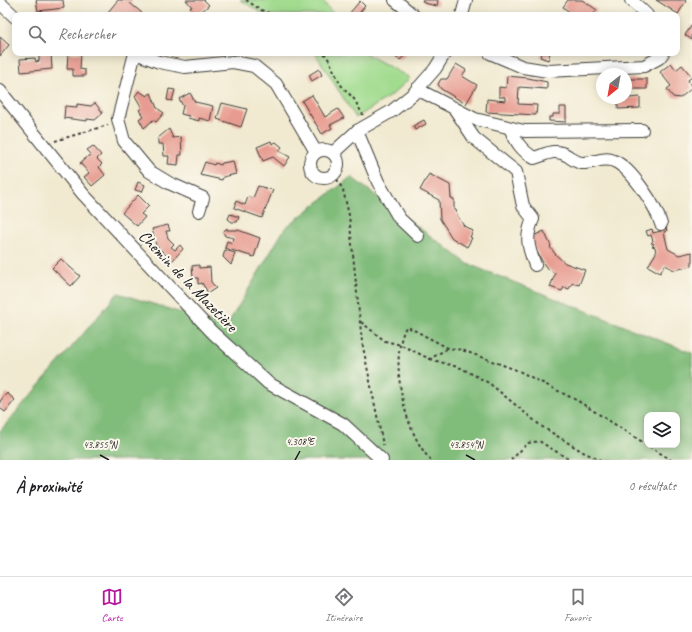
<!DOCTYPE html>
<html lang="fr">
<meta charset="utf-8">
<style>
body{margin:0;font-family:Caveat,sans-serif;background:#f2f2f2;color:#202124}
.controls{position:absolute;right:12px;bottom:12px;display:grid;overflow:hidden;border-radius:8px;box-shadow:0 2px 10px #0003}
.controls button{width:36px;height:36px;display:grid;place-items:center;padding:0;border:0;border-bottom:1px solid #e0e0e0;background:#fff;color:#202124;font:20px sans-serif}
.compass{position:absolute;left:596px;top:68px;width:36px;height:36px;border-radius:50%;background:#fff;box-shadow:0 2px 10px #0003;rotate:211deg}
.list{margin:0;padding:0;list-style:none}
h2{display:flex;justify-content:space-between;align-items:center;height:52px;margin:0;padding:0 16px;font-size:17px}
h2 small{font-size:13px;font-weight:400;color:#757577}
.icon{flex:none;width:22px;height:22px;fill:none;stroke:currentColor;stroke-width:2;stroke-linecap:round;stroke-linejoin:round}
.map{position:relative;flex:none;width:692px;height:460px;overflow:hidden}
.search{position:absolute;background:#fff;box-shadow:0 2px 10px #0003;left:12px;right:12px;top:12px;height:44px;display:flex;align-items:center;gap:10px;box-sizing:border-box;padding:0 14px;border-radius:8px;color:#757577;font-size:15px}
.sheet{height:116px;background:#fff}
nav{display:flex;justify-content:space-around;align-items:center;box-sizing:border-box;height:56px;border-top:1px solid #e0e0e0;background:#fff;font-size:11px;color:#757577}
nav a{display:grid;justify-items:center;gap:2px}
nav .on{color:#b5179e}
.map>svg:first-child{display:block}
</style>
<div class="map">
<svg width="692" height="460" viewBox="0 0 692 460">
<rect width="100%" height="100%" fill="#fbf7ec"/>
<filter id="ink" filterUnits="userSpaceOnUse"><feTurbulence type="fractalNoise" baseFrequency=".025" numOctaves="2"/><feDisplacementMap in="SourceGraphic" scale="8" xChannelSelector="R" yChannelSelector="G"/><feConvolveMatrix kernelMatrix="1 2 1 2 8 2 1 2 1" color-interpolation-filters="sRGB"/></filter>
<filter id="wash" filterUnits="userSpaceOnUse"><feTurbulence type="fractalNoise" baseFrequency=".012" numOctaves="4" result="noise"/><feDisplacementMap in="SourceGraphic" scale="16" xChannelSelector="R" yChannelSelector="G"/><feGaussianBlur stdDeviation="0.9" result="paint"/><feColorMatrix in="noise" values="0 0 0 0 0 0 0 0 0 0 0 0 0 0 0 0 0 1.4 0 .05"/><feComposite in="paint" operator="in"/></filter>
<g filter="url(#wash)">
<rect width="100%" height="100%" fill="#f1ead1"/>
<!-- green -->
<g fill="#a1dc8f" stroke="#5e7c56">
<polygon points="240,0 322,0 334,15 265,15"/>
<polygon points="315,53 365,53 410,78 393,94 356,118"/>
</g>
<!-- forest -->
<path fill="#80bc7a" stroke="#4e6c4b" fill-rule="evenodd" d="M 351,177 L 468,264 L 692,353 L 692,460 L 0,460 L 0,431 L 118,293 L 226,327 L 285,228 ZM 647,415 L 677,415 L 677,445 L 647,445 Z"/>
<g id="blocks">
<!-- building -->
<g fill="#e89c91">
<polygon points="36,0 63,0 64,8 38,11"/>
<polygon points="118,0 133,0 130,3 142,13 139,15 111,15 108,12"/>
<polygon points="186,0 204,0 209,5 198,15 196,15 190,8 192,7"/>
<polygon points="422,0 438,0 437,6 424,3"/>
<polygon points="568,0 582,0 597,10 593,15 573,15 563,7"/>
<polygon points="656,0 685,0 686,1 678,14"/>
<polygon points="360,1 365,6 360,12 363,15 348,15"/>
<polygon points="692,25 692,40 685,35"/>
<polygon points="0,37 9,45 0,56"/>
<polygon points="51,53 52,69 21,72 20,59 35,58 36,62 39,61 39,54"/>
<polygon points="68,53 81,53 80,69 85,70 85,76 73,76 73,69 67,69"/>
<polygon points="389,53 407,53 400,60"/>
<polygon points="542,53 550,53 548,60 540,57"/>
<polygon points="671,63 676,70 682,65 692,77 688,80 692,88 680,98 673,97 667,89 671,86 660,72"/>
<polygon points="456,64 466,70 462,76 477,85 466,104 441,89 438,84 441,79 447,79"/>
<polygon points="319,69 322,75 312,81 309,75"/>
<polygon points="507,76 528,78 547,82 547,89 519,87 518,104 537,105 536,115 486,112 487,99 505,101 505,97 499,97 499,87 506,88"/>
<polygon points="626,79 647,79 647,89 629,89 629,98 640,97 640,108 618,109 618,98 626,98"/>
<polygon points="169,89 175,90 172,101 167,100"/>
<polygon points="139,91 147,96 151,93 157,108 164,113 156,122 153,120 144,128 139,119 143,116 139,110 142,108 135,96"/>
<polygon points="190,93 195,102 213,106 210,121 199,118 199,121 188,118 189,116 181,114 183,106 179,99"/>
<polygon points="312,95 325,117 338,109 344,118 330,125 332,128 322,134 302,101"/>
<polygon points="95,103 103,113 95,120 87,119 87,121 64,118 65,106 77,107 77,104 91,106"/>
<polygon points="222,103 247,109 241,127 217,119"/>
<polygon points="560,107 566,107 566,122 549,121 549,117 553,117 553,114 560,114"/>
<polygon points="424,120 426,124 415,130 413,126"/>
<polygon points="169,129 173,138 181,137 182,155 179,155 178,165 168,164 169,156 164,156 163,144 158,144 158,138"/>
<polygon points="271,141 272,144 276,142 282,147 279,151 290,157 284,166 273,157 263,161 257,147"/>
<polygon points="93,146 101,155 97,159 102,164 99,167 105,175 92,186 84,177 89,173 80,163 91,154 87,150"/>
<polygon points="233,161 236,174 223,177 222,180 200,175 205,162 214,165 215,163 221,165 222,163"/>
<polygon points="429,174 450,185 451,198 454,199 454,210 456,210 457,215 464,226 473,231 470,237 472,238 467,247 452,238 440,219 439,200 420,190"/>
<polygon points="138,182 145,185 142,192 135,190"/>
<polygon points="258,186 273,190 262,218 234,208 236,201 245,205 248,197 253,198"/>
<polygon points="138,195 149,206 141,214 145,217 137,226 122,213"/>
<polygon points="230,214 239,217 237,222 232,222 228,219"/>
<polygon points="168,225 170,231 166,231 168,238 174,244 171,247 175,250 180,245 183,249 172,261 156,245 152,229"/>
<polygon points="665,225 667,231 664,232 668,249 679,255 692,252 692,266 674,270 665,265 660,273 648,266 656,253 655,247 652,246 654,244 651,243 653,241 651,235 648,236 646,231 652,229 653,233 661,231 660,227"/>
<polygon points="227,228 227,230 238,230 260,238 254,257 225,248 227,241 232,243 234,238 225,236 223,232"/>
<polygon points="544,231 551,246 550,247 556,255 565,263 585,270 579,285 572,283 569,289 564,287 562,291 550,287 555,274 545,266 529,238"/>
<polygon points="225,250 235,253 231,265 223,257"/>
<polygon points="61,259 80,276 71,286 52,268"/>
<polygon points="199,265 199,268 210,267 211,282 216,288 208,293 202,283 198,284 198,278 193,278 192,266"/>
<polygon points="7,393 15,400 5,412 0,408 0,401"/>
</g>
</g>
</g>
<g filter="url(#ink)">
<use href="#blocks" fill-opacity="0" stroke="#3c3b37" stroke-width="1"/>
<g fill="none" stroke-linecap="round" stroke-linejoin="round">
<defs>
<g id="minor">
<polyline points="395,0 413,15"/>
<polyline points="631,0 647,15"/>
<polyline points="0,3 15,17"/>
<polyline points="462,15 466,0"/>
<polyline points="135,53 159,62 185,67 233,62 254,66 276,84 316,152"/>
<polyline points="135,53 118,119 124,141 149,171 169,183 203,198 199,211"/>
<polyline points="490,53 523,67 548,71 644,66 659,58 663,53"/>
<polyline points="417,89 475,119 524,131 642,130"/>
<polyline points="0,91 83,194 212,332 268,383 343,424 382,460"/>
<path d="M 454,108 L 474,138 L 516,172 L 523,206 L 533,219 C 525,237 528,247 535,265"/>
<path d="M 510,128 C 516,142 521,150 534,158 C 547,154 555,148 568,156 C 572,159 576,162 581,163 C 593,164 603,156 614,161 C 631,168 656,206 661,224"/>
<polyline points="357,131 378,182 399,218 418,236"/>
<circle cx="324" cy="164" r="14"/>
<polyline points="333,153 357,131 392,111 413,94 435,69 445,53"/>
</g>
</defs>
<!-- minor casing -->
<use href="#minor" stroke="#3c3b37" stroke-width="14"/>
<!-- path -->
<g stroke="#3c3b37" stroke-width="2" stroke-dasharray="3 3" stroke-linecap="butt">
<polyline points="246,0 261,10 274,15"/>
<polyline points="324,53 329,60 340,84 354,99 363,115"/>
<polyline points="55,141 108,125"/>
<polyline points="334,174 343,190 349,215 362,342 383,445"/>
<polyline points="361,322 385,341 401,345 430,359 448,348"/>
<polyline points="430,359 461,368 489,383 541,426 583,452 600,460"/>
<path d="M 431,460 C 405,435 388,360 406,327 L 412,329 L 448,348 L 462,350 L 519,371 L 578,401 L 671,460"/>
<polyline points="511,460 528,443 539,441 570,460"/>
</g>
<!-- minor -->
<use href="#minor" stroke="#fff" stroke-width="12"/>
</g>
</g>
<!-- ticks -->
<path fill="none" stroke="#1c1c1c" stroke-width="1.5" d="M 100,455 L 109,460M 466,455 L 475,460M 295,460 L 300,451"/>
<g text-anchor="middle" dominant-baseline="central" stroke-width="4" stroke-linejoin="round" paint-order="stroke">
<!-- street labels -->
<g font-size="17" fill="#1c1c1c" stroke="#fbf7ec">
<text transform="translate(188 281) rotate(46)">Chemin de la Mazetière</text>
</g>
</g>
<g font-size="10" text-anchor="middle" fill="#1c1c1c" stroke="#fbf7ec" stroke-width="4" stroke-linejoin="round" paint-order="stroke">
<text x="300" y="445">4.308°E</text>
<text x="100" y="448">43.855°N</text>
<text x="466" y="448">43.854°N</text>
</g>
</svg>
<div class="controls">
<button><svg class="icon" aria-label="layers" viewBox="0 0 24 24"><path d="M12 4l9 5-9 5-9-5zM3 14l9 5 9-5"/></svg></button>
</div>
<svg class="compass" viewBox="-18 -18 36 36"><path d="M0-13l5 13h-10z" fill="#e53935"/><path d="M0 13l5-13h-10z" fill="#757577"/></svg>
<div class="search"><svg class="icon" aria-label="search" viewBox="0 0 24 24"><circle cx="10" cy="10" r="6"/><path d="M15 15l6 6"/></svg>Rechercher</div>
</div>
<section class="sheet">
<h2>À proximité<small>0 résultats</small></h2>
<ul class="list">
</ul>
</section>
<nav>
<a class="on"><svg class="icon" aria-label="map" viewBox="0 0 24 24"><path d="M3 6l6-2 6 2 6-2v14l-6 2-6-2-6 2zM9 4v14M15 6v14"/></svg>Carte</a>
<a><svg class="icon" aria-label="directions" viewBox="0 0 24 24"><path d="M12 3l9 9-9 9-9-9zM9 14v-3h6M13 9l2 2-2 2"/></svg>Itinéraire</a>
<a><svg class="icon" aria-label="saved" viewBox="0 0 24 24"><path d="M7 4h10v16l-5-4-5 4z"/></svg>Favoris</a>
</nav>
